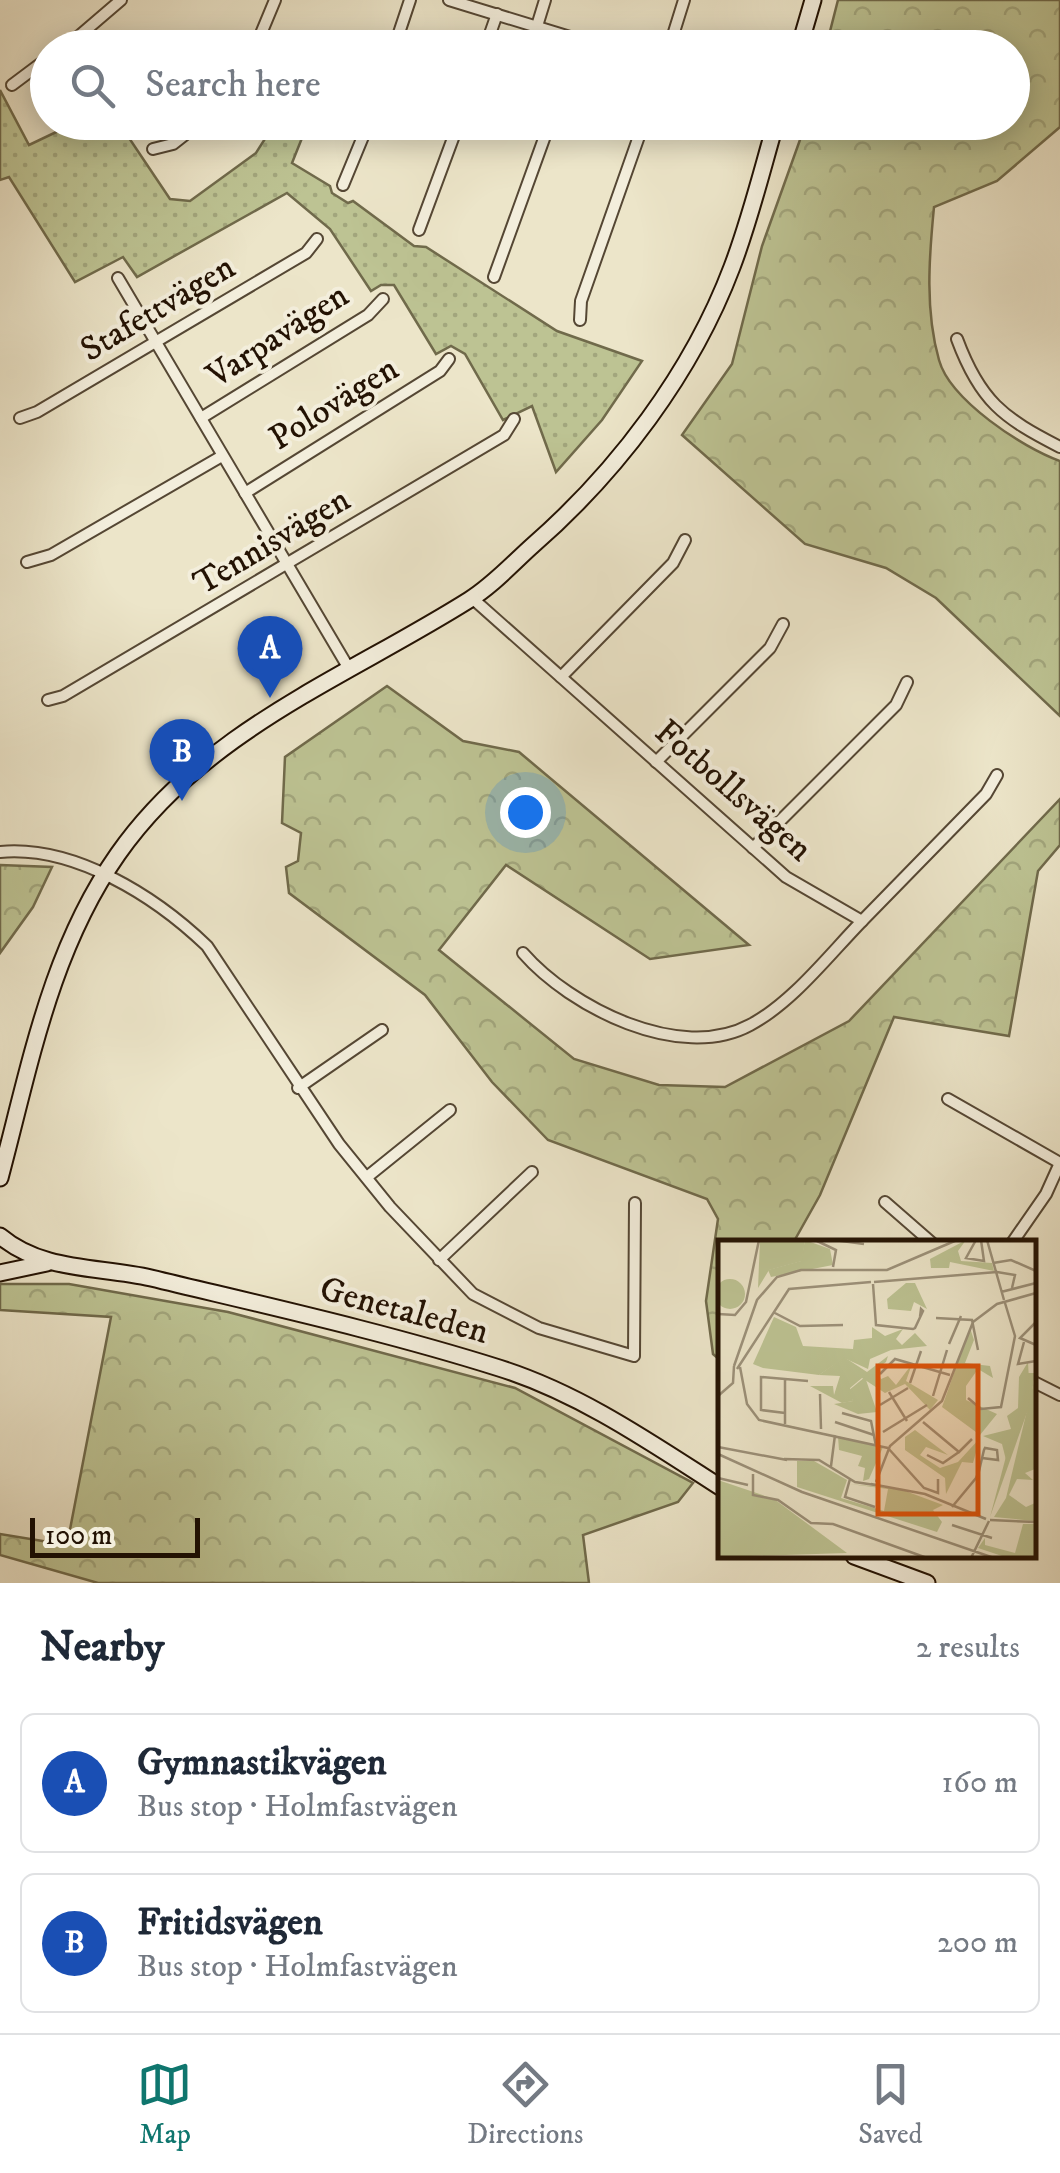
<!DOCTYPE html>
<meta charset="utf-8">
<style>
body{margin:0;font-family:"IM FELL DW Pica",serif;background:#f2f2f3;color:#1f2937}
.scale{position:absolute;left:30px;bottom:25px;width:170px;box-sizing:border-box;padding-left:10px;border:5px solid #231203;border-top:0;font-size:28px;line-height:35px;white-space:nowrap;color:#231203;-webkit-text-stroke:8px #f3eedc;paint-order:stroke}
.you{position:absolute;left:525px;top:812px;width:35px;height:35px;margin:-25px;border:8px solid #fff;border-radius:50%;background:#1a73e8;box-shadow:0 0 0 15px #1a73e833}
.badge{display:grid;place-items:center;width:65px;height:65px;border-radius:50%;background:#0f766e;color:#fff;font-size:32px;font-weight:700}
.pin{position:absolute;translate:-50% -82px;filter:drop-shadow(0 2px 5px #0008)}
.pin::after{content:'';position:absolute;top:52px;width:35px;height:30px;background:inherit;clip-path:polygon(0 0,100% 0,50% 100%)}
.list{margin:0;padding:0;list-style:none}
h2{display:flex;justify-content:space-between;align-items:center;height:130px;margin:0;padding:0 40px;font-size:42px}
h2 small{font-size:32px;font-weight:400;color:#747a83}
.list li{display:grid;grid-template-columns:65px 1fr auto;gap:30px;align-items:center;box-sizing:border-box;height:140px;margin:0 20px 20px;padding:0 20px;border:2px solid #e0e1e3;border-radius:15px}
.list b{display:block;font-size:38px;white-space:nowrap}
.list p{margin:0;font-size:32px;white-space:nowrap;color:#747a83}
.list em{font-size:32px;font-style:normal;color:#747a83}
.icon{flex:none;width:55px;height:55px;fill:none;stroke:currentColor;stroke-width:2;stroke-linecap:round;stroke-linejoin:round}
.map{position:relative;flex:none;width:1060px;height:1583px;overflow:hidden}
.search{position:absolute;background:#fff;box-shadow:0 5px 25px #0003;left:30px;right:30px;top:30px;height:110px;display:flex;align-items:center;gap:25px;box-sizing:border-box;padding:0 35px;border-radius:55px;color:#747a83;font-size:38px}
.sheet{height:450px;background:#fff}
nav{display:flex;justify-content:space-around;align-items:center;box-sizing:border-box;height:140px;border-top:2px solid #e0e1e3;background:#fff;font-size:28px;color:#747a83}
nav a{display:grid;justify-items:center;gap:5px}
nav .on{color:#0f766e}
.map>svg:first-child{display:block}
</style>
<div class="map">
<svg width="1060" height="1583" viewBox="0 0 1060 1583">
<defs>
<pattern id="grass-dots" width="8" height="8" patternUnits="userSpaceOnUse" patternTransform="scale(2.5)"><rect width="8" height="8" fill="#bdc393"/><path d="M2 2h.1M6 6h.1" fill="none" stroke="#a2a67d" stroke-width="1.8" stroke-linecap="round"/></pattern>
<pattern id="forest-crowns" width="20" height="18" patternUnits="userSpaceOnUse" patternTransform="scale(2.5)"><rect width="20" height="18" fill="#bdc393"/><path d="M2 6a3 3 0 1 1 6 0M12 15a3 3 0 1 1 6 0" fill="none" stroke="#a2a67d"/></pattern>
</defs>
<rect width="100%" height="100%" fill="#ece5c9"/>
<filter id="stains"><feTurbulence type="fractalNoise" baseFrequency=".002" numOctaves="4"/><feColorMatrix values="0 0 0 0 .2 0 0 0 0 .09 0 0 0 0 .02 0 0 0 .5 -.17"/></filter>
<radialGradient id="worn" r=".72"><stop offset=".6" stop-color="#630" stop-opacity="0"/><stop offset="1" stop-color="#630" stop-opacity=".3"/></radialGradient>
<!-- grass -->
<polygon fill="url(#grass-dots)" stroke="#706a4b" stroke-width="2.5" points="0,90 29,145 75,123 119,123 170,199 190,201 256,153 275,123 308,123 292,163 330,186 332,193 348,203 353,201 414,246 426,247 557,331 642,361 602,420 556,472 532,406 503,420 465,354 451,346 436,354 394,285 381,285 371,291 330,229 287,193 137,277 123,257 75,282 9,177 0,180"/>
<!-- forest -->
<g fill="url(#forest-crowns)" stroke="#706a4b" stroke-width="2.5">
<path d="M 838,0 L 1060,0 L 1060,127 L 997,181 L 934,207 C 929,258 925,311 939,360 C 950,400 1023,448 1060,461 L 1060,716 L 936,598 L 886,568 L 805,544 L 682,435 L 732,364 L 762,246 L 806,123 L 1012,122 L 1012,48 L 826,47 Z"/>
<polygon points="387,686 463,741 519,752 749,945 650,959 506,865 439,950 574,1059 659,1085 725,1087 849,1021 1060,799 1060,845 1038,871 1009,1036 894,1017 820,1195 793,1243 720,1243 720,1360 713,1354 706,1301 718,1219 707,1199 548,1140 492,1082 425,995 289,893 286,867 298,861 301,833 282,823 285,757"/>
<polygon points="0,865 52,867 33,907 0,953"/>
<polygon points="0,1284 69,1284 228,1312 515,1388 693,1483 678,1502 583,1535 589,1583 98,1583 0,1555 0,1534 67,1545 111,1317 0,1310"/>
</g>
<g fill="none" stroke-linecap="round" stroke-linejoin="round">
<defs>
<g id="street">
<polyline points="449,0 606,48"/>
<polyline points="537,26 545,0"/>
<polyline points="65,48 121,0"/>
<polyline points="255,48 275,0"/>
<polyline points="394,48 410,0"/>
<polyline points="485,48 497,14"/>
<polyline points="669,48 684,0"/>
<polyline points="12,85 48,58"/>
<polyline points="153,149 173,144 201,122"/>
<polyline points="343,185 369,122"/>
<polyline points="419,230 459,122"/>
<polyline points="494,277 550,122"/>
<polyline points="118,278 348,667"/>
<polyline points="580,320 581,301 644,122"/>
<path d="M 957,339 C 980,401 1003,418 1060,447"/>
<polyline points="20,418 37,412 306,253 317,239"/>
<polyline points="201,418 368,315 383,299"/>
<polyline points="245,493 440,371 449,359"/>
<polyline points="27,562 51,555 222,456"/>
<polyline points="472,598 786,877 862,921 986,794 997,775"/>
<polyline points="561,677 673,563 685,540"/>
<polyline points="48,700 63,696 504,435 514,419"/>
<polyline points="656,762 770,648 783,624"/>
<polyline points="753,848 896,705 907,682"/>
<path d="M 0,852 C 74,845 155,896 207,946 L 339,1144 L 390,1207 L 473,1294 L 539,1328 L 634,1356 L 635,1203"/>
<path d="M 523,953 C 570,1007 680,1063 750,1025 C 792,1003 828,956 862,921"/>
<polyline points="298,1088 382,1030"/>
<polyline points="948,1099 1060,1163"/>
<polyline points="367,1177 450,1110"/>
<polyline points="885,1202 932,1243"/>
<polyline points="1012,1243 1046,1194 1060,1163"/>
<polyline points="439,1260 532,1172"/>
<polyline points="1032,1381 1060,1395"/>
</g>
<g id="secondary">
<polyline points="799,48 813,0"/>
<path d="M 0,1178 C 30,1066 50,951 118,854 C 205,730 345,678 469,600 C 492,586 512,564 532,546 C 617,472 692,373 732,267 C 750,220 762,170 776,122"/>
<path d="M 0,1236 C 43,1272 99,1266 151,1278 C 267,1306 385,1332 499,1368 C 579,1393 650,1442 720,1487"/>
<polyline points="0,1273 47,1263"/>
<polyline points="854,1556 927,1583"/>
</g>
</defs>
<!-- street casing -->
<use href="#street" stroke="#554734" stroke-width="14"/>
<!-- secondary casing -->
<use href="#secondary" stroke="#231203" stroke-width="19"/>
<!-- street -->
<use href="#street" stroke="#f3eedc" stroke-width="10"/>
<!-- secondary -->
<use href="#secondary" stroke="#f3eedc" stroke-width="15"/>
</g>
<g text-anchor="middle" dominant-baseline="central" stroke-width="8" stroke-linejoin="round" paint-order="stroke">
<!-- street labels -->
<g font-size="35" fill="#231203" stroke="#f3eedc">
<text transform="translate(158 309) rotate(-31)">Stafettvägen</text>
<text transform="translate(278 336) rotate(-33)">Varpavägen</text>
<text transform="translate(334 404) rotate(-32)">Polovägen</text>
<text transform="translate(272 542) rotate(-31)">Tennisvägen</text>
<text transform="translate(733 791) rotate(41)">Fotbollsvägen</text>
<text transform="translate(404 1311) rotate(15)">Genetaleden</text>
</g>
</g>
<!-- overview -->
<g transform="translate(718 1240)">
<rect width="318" height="318" fill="#ece5c9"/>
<path d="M 87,0 L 112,9 L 115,25 L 53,37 L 50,30 L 83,21 ZM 248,0 L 240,11 L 243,21 L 274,23 L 276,31 L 232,22 L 231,28 L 213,28 L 212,19 ZM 170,116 L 168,122 L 158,129 L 163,139 L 170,136 L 178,145 L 194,124 L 188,141 L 220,160 L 212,170 L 187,144 L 167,153 L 144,138 L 132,148 L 135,161 L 124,163 L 92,146 L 115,146 L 116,155 L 122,136 L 101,135 L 126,117 L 149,132 ZM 310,133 L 317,133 L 312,164 L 272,277 Z" fill="#bdc393"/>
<path d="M 42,0 L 87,0 L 84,21 L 51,30 L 40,48 ZM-3 54a15 15 0 1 1 30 0a15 15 0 1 1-30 0ZM 188,43 L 197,43 L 209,69 L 196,62 L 193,71 L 170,69 L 169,59 ZM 56,77 L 78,87 L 85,106 L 135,109 L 136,100 L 154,98 L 154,87 L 167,96 L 185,89 L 178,99 L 184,105 L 197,93 L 209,106 L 173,110 L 152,119 L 150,129 L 126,118 L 101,135 L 45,128 L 35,124 ZM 252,88 L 256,100 L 247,123 L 272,126 L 275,138 L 260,129 L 248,146 L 248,160 L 279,174 L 262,195 L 224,167 ZM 310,122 L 311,141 L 288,220 L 284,204 L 265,196 L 293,189 L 289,176 L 300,168 L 301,137 ZM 147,137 L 159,172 L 140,174 L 116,164 L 135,161 L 130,151 ZM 317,137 L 317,229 L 307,233 L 315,240 L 299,239 L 291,255 L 308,267 L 317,263 L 317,281 L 276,277 L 288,258 ZM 197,190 L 230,215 L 208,207 L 202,215 L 222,228 L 240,222 L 262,198 L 255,223 L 244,222 L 228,254 L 227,238 L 187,210 L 187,197 ZM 120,197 L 165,207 L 151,239 L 145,241 L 147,228 L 140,226 L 144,216 L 121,210 ZM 79,221 L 96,221 L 129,240 L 123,258 L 166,271 L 170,249 L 132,244 L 182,249 L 225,265 L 215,270 L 224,282 L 219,292 L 79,247 ZM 0,240 L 56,259 L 129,313 L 0,317 ZM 305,284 L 317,284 L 317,317 L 287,317 L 260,308 L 267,298 L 267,305 L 297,313 Z" fill="#bdc393"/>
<path fill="none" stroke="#9c917a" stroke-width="2.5" d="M 97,0 L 118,10 L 115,27M 116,0 L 146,4M 258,0 L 248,18 L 266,21 L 263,0M 269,0 L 286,60M 275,23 L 293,20 L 318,31M 156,42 L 279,32 L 297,35 L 294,48M 155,44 L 158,85 L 195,89 L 197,88 L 205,71 L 203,69 L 202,77M 283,52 L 318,43M 55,72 L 82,86 L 125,85M 0,74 L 17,75 L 28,62 L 41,0M 218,78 L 254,80 L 260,110M 318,82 L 302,98 L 318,105M 306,102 L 300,124 L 318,121M 231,104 L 243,76M 16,126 L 39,60 L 59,37 L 83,30 L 169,30 L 239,0M 22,127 L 29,164 L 41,180 L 170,208M 19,129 L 71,49 L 153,42M 162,134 L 177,119 L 232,135M 192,143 L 203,111M 171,152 L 189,181M 102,154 L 103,189M 0,156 L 15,143 L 16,126M 215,156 L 229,110M 250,158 L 263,169 L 283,167 L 297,96 L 287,63M 162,165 L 190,148M 67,173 L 43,170 L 43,137 L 90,141M 124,173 L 153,181 L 158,206M 117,182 L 156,195M 205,182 L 241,212 L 254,199M 67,184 L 67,139M 165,192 L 209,165M 0,207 L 69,220M 170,208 L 206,248 L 220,253 L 220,239M 0,214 L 84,252 L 276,318M 209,215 L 225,223 L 241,212M 66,219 L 101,220 L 137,242 L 157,245M 113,226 L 117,195M 35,234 L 35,255 L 60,260 L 93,283 L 115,284 L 209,318M 0,238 L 30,245M 132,239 L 127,257 L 157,267M 158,242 L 172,206 L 224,161 L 255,82 L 279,64 L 318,53M 153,244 L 207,254 L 268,279M 234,267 L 258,238 L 261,231 L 265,214 L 266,210 L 267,208 L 279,210 L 280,220 L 264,218M 272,280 L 318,282M 234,285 L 274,298M 253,318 L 271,281"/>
<path fill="#de550c" fill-opacity="0.15" stroke="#de550c" stroke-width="5" d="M 160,126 L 260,126 L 260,274 L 160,274 Z"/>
<rect width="318" height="318" fill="none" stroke="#231203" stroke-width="5"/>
</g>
<rect width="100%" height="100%" filter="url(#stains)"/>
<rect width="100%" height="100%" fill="url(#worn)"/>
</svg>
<div class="scale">100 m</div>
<div class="you"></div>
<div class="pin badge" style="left:270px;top:698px;background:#1a4fb4">A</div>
<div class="pin badge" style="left:182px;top:801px;background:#1a4fb4">B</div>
<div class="search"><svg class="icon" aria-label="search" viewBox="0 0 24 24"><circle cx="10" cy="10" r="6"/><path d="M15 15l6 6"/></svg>Search here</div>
</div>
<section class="sheet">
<h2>Nearby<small>2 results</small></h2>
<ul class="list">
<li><span class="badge" style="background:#1a4fb4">A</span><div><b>Gymnastikvägen</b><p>Bus stop · Holmfastvägen</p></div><em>160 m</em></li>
<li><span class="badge" style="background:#1a4fb4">B</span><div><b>Fritidsvägen</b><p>Bus stop · Holmfastvägen</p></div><em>200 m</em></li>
</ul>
</section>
<nav>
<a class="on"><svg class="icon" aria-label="map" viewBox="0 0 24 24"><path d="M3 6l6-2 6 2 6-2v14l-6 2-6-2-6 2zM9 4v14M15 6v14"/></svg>Map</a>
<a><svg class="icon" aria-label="directions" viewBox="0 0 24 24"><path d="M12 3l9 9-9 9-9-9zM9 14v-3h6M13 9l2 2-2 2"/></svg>Directions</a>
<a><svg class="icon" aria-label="saved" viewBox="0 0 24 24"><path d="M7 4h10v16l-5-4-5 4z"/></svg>Saved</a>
</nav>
